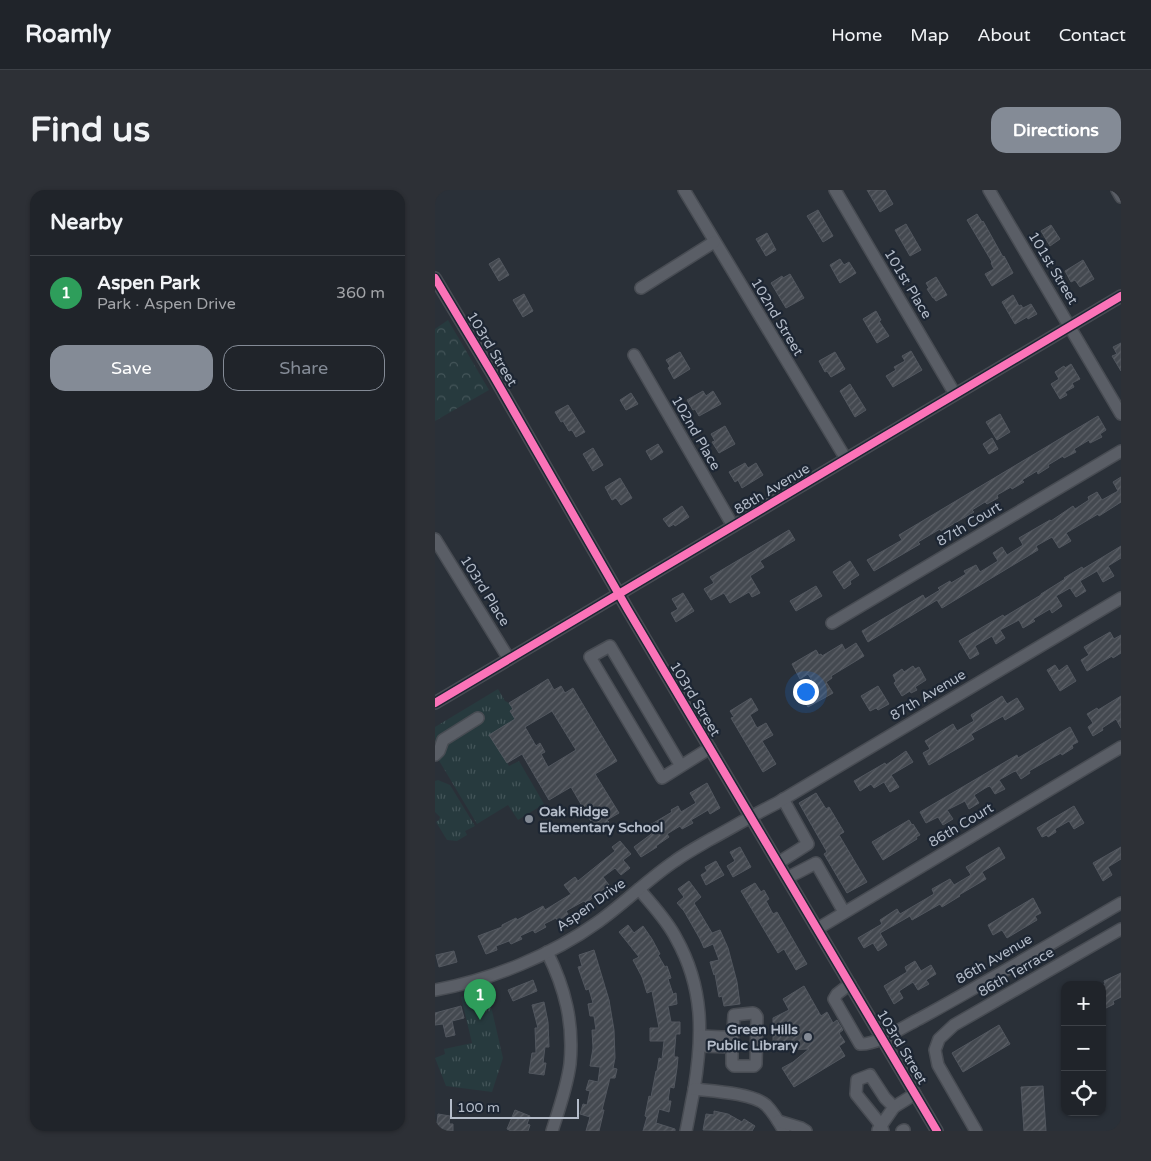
<!DOCTYPE html>
<meta charset="utf-8">
<style>
body{margin:0;font-family:"Varela Round",sans-serif;background:#2d3036;color:#f1f3f6}
.controls{position:absolute;right:15px;bottom:15px;display:grid;overflow:hidden;border-radius:10px;box-shadow:0 1px 4px #0004}
.controls button{width:45px;height:45px;display:grid;place-items:center;padding:0;border:0;border-bottom:1px solid #3d4147;background:#20242a;color:#f1f3f6;font:25px sans-serif}
.scale{position:absolute;left:15px;bottom:12px;width:129px;box-sizing:border-box;padding-left:5px;border:2px solid #b4bcc9;border-top:0;font-size:14px;line-height:18px;white-space:nowrap;color:#b4bcc9;-webkit-text-stroke:4px #1d2633;paint-order:stroke}
.you{position:absolute;left:370px;top:501px;width:18px;height:18px;margin:-12px;border:4px solid #fff;border-radius:50%;background:#1a73e8;box-shadow:0 0 0 8px #1a73e833}
.badge{display:grid;place-items:center;width:32px;height:32px;border-radius:50%;background:#848b96;color:#fff;font-size:16px;font-weight:700}
.pin{position:absolute;translate:-50% -41px;filter:drop-shadow(0 1px 2px #0008)}
.pin::after{content:'';position:absolute;top:26px;width:18px;height:15px;background:inherit;clip-path:polygon(0 0,100% 0,50% 100%)}
.list{margin:0;padding:0;list-style:none}
h2{display:flex;justify-content:space-between;align-items:center;height:65px;margin:0;padding:0 20px;font-size:21px}
h2 small{font-size:16px;font-weight:400;color:#a2a4a8}
.list li{display:grid;grid-template-columns:32px 1fr auto;gap:15px;align-items:center;box-sizing:border-box;height:75px;padding:0 20px;border-top:1px solid #3d4147}
.list b{display:block;font-size:19px;white-space:nowrap}
.list p{margin:0;font-size:16px;white-space:nowrap;color:#a2a4a8}
.list em{font-size:16px;font-style:normal;color:#a2a4a8}
.actions{display:flex;gap:10px;padding:15px 20px}
.actions a{flex:1;padding:11px 0;border:1px solid #848b96;border-radius:15px;text-align:center;font-size:18px;color:#848b96}
.actions .main{background:#848b96;color:#fff}
.icon{flex:none;width:28px;height:28px;fill:none;stroke:currentColor;stroke-width:2;stroke-linecap:round;stroke-linejoin:round}
.map{position:relative;flex:none;width:686px;height:941px;overflow:hidden;border-radius:15px}
header{display:flex;align-items:center;gap:30px;box-sizing:border-box;height:70px;padding:0 25px;background:#20242a;border-bottom:1px solid #3d4147}
header strong{font-size:24px}
nav{display:flex;gap:28px;margin-inline-start:auto;font-size:18px}
.intro{display:flex;align-items:center;justify-content:space-between;box-sizing:border-box;height:120px;padding:0 30px}
h1{margin:0;font-size:35px}
.button{padding:12px 22px;border-radius:15px;background:#848b96;color:#fff;font-size:18px;font-weight:700}
main{display:flex;gap:30px;padding:0 30px}
aside{flex:1;background:#20242a;border-radius:15px;box-shadow:0 1px 4px #0004}
.map>svg:first-child{display:block}
</style>
<header>
<strong>Roamly</strong>
<nav><a>Home</a><a>Map</a><a>About</a><a>Contact</a></nav>
</header>
<div class="intro"><h1>Find us</h1><a class="button">Directions</a></div>
<main>
<aside>
<h2>Nearby<small></small></h2>
<ul class="list">
<li><span class="badge" style="background:#2e9e5b">1</span><div><b>Aspen Park</b><p>Park · Aspen Drive</p></div><em>360 m</em></li>
</ul>
<div class="actions"><a class="main">Save</a><a>Share</a></div>
</aside>
<div class="map">
<svg width="686" height="941" viewBox="0 0 686 941">
<defs>
<pattern id="forest-crowns" width="20" height="18" patternUnits="userSpaceOnUse" patternTransform="scale(1.25)"><rect width="20" height="18" fill="#273a3e"/><path d="M2 6a3 3 0 1 1 6 0M12 15a3 3 0 1 1 6 0" fill="none" stroke="#445559"/></pattern>
<pattern id="park-tufts" width="24" height="20" patternUnits="userSpaceOnUse" patternTransform="scale(1.25)"><rect width="24" height="20" fill="#273a3e"/><path d="M3 7l-1-3M5 7V3M7 7l1-3M15 17l-1-3M17 17v-4M19 17l1-3" fill="none" stroke="#445559"/></pattern>
<pattern id="building-hatch" width="6" height="6" patternUnits="userSpaceOnUse" patternTransform="scale(1.25)"><rect width="6" height="6" fill="#444950"/><path d="M-1 1l2-2M0 6l6-6M5 7l2-2" fill="none" stroke="#5d6168"/></pattern>
</defs>
<rect width="100%" height="100%" fill="#2a3038"/>
<!-- forest -->
<polygon fill="url(#forest-crowns)" points="13,130 54,200 0,231 0,139"/>
<!-- park -->
<g fill="url(#park-tufts)">
<polygon points="63,499 70,511 74,513 78,519 75,521 80,529 55,545 74,576 84,571 109,614 83,630 73,615 42,634 0,564 0,537"/>
<polygon points="3,590 15,595 40,636 30,641 32,645 22,651 12,650 1,632 4,630 5,627 0,622 0,591"/>
<polygon points="52,799 68,868 57,902 11,896 0,868 10,864 9,859 37,853 26,807"/>
</g>
<!-- building -->
<g fill="url(#building-hatch)" stroke="#52575f" fill-rule="evenodd">
<polygon points="432,0 450,0 458,14 445,22"/>
<polygon points="383,20 398,46 388,52 372,26"/>
<polygon points="542,24 547,32 548,31 568,67 569,66 578,83 557,96 550,84 559,79 556,73 557,72 532,30"/>
<polygon points="471,34 486,60 475,66 460,40"/>
<polygon points="616,35 625,49 615,56 606,41"/>
<polygon points="332,43 341,60 331,66 321,49"/>
<polygon points="64,68 74,85 64,91 54,74"/>
<polygon points="405,69 409,75 414,72 421,83 405,93 395,75"/>
<polygon points="648,70 659,89 645,97 640,90 636,92 630,81"/>
<polygon points="355,84 369,108 351,118 336,93 347,86 348,88"/>
<polygon points="501,87 512,105 501,111 499,108 498,108 492,99 494,98 491,93"/>
<polygon points="89,104 98,121 88,127 78,110"/>
<polygon points="578,105 584,116 586,115 588,118 596,114 602,124 593,129 592,127 580,134 567,112"/>
<polygon points="441,121 446,130 444,131 454,146 442,153 428,129"/>
<polygon points="686,153 686,181 677,166 682,164 678,157"/>
<polygon points="476,161 487,180 458,197 451,186 461,180 459,177 470,171 467,166"/>
<polygon points="245,162 255,179 239,189 233,178 235,176 231,170"/>
<polygon points="400,162 410,179 396,187 392,181 390,182 384,171"/>
<polygon points="636,174 645,189 637,193 639,197 630,202 632,205 625,209 616,194 624,189 620,182 629,176 630,178"/>
<polygon points="415,194 431,220 420,227 405,201"/>
<polygon points="268,201 271,206 278,201 286,214 264,226 260,219 258,220 252,210"/>
<polygon points="196,203 203,214 191,220 185,210"/>
<polygon points="133,215 150,242 141,247 137,240 134,241 128,231 126,232 120,222"/>
<polygon points="565,224 575,242 562,250 551,232"/>
<polygon points="663,226 671,240 665,244 667,247 655,253 654,250 639,259 641,262 629,268 628,266 613,275 614,277 603,284 602,281 587,290 589,292 577,299 576,297 562,305 563,308 552,314 550,312 537,320 539,322 506,341 505,339 483,352 485,354 439,381 432,370 467,350 464,345"/>
<polygon points="290,236 300,254 284,263 277,252 280,251 276,244"/>
<polygon points="557,248 563,259 554,264 548,254"/>
<polygon points="223,254 228,262 216,270 211,261"/>
<polygon points="158,258 168,275 158,281 148,264"/>
<polygon points="310,273 313,278 321,273 328,285 307,298 303,290 300,292 294,282"/>
<polygon points="686,287 686,312 664,326 663,324 631,343 636,351 624,358 617,347 601,356 603,360 507,418 502,410 433,452 427,441 488,405 490,409 505,400 503,398 515,391 516,393 531,384 529,381 541,375 545,382 563,371 558,363 567,357 572,365 588,355 584,348 615,330 616,331 638,316 640,319 654,310 653,307 662,302 667,310 683,301 678,292"/>
<polygon points="185,288 197,308 186,315 181,308 177,310 170,297"/>
<polygon points="247,316 254,327 240,336 239,334 234,337 228,329"/>
<polygon points="354,340 360,350 325,371 329,377 315,386 325,403 317,407 314,402 295,413 289,403 276,410 269,399 279,393 275,387"/>
<polygon points="686,356 686,368 673,376 679,386 668,392 662,381 645,391 651,401 641,407 635,398 621,406 627,416 617,423 615,419 598,429 600,431 588,438 584,430 565,440 570,448 561,454 557,446 540,456 544,464 535,469 524,451 568,425 569,427 606,405 606,404 630,389 629,388 647,377 648,379"/>
<polygon points="415,371 424,385 415,391 416,394 409,399 398,382"/>
<polygon points="381,396 387,406 361,421 355,411"/>
<polygon points="248,403 259,421 241,432 236,423 243,419 237,409"/>
<polygon points="675,442 679,449 686,445 686,463 678,468 677,466 652,481 646,470 654,465 649,457"/>
<polygon points="421,453 429,466 396,486 397,488 391,492 398,503 373,517 366,505 381,497 373,484 365,489 357,474 381,460 384,465 386,464 387,466 407,454 410,460"/>
<polygon points="620,475 624,481 632,475 641,491 625,501 612,480"/>
<polygon points="478,476 480,479 484,477 491,490 480,497 482,500 476,503 475,501 467,506 459,493 461,491 458,485 467,479 469,482"/>
<path d="M 113,489 L 119,500 L 126,496 L 130,503 L 138,498 L 182,571 L 160,584 L 184,623 L 172,630 L 174,632 L 161,640 L 136,597 L 114,610 L 87,564 L 72,573 L 54,545 L 80,529 L 75,521 L 78,519 L 74,513 ZM 117,521 L 141,560 L 113,577 L 106,564 L 110,562 L 105,553 L 101,556 L 90,537 Z"/>
<polygon points="443,496 454,514 443,520 441,518 435,521 426,506"/>
<polygon points="567,506 572,514 582,508 589,519 570,530 568,526 536,544 539,549 494,575 488,563 495,559 490,551 518,534 522,541 539,531 536,525"/>
<polygon points="686,506 686,538 681,529 667,538 668,540 658,546 653,537 658,533 652,524 662,518 663,520"/>
<polygon points="316,508 323,520 315,525 322,538 331,533 338,545 327,551 341,574 328,582 296,528 299,527 295,521"/>
<polygon points="635,537 643,552 637,555 638,558 627,565 626,563 594,581 595,583 586,589 581,581 578,582 564,590 570,599 560,604 555,596 552,597 539,605 544,613 534,619 530,611 512,620 518,629 508,635 503,627 491,633 485,622 582,565 583,568"/>
<polygon points="471,561 478,572 456,585 464,597 455,602 449,592 439,598 436,594 425,601 419,591 450,573 451,575"/>
<polygon points="272,593 285,618 275,624 273,620 256,630 258,633 247,639 245,636 232,644 234,647 221,656 222,657 206,667 199,657 219,642 215,635 237,622 236,620 243,616 246,622 261,613 255,603"/>
<polygon points="381,603 391,619 394,617 409,642 404,645 432,692 412,703 389,664 392,662 364,613"/>
<polygon points="639,616 649,633 639,639 634,631 620,639 621,642 613,647 612,645 607,647 602,638"/>
<polygon points="474,630 477,635 478,634 485,645 481,647 482,649 448,670 437,652"/>
<polygon points="185,651 196,664 188,670 195,678 186,685 180,678 168,687 174,695 151,713 149,711 131,721 133,724 123,731 121,728 109,734 111,737 100,743 98,740 85,746 87,749 76,754 74,751 61,756 62,760 51,764 43,746 67,737 67,735 81,728 82,730 108,716 110,720 136,704 129,695 140,687 143,691 180,661 177,657"/>
<polygon points="305,657 316,677 298,687 292,676 300,671 295,662"/>
<polygon points="564,657 570,668 547,682 551,689 524,705 525,706 507,717 505,714 477,730 475,726 445,743 452,755 443,761 438,753 429,758 423,748 447,734 445,730 462,719 465,724 499,704 497,699 515,689 519,695 536,685 531,677"/>
<polygon points="686,657 686,669 673,677 677,685 668,691 658,673"/>
<polygon points="281,671 289,685 271,695 266,685 272,681 270,677"/>
<polygon points="254,691 266,707 259,713 277,743 285,740 293,758 302,792 305,814 289,816 287,806 284,807 280,784 279,785 275,772 284,770 278,754 269,758 265,749 249,721 242,713 249,707 243,699"/>
<polygon points="320,693 326,702 329,700 334,709 331,711 338,724 342,722 372,774 361,780 349,759 343,763 306,701"/>
<polygon points="598,708 606,723 600,726 602,730 572,748 567,740 558,745 553,735"/>
<polygon points="193,735 199,743 208,736 217,749 225,764 223,765 230,777 232,776 236,788 233,789 238,804 241,803 242,814 233,816 236,832 245,832 245,844 241,844 239,867 243,867 242,878 239,898 235,897 233,911 236,911 234,922 224,919 221,933 240,939 240,941 208,941 212,927 210,926 214,906 216,907 221,881 222,881 224,868 227,869 229,851 215,851 215,838 224,838 217,801 212,803 207,787 198,770 204,767 184,742"/>
<polygon points="159,760 174,810 179,840 180,868 178,878 182,879 180,888 175,888 167,920 169,920 164,941 151,941 155,927 145,924 148,914 152,915 155,901 151,900 154,890 163,892 165,877 155,876 158,858 157,840 161,840 159,826 155,826 153,814 158,813 154,799 151,800 143,777 147,776 144,765"/>
<polygon points="19,761 22,772 4,777 1,765"/>
<polygon points="480,771 486,781 496,775 501,784 491,790 494,794 483,800 478,792 464,801 468,808 459,814 449,796 472,782 470,777"/>
<polygon points="686,783 686,807 678,811 679,814 667,820 667,796 670,794 669,791"/>
<polygon points="98,790 102,801 78,811 73,800"/>
<polygon points="369,796 386,826 392,822 398,833 402,830 408,840 404,843 410,852 404,856 410,866 359,897 347,878 358,872 374,859 338,860 338,828 354,820 348,809"/>
<polygon points="109,812 113,832 114,857 110,857 108,873 111,873 109,885 94,883 97,863 101,863 100,838 103,838 97,815"/>
<polygon points="26,816 29,828 17,831 20,845 11,847 8,834 0,835 0,823"/>
<polygon points="564,835 575,854 528,882 517,863"/>
<polygon points="608,896 611,941 589,941 586,897"/>
<polygon points="80,920 95,926 92,934 95,935 93,941 76,941 72,939"/>
<polygon points="279,921 293,924 307,932 309,929 320,936 317,941 268,940 271,924 279,925"/>
<polygon points="3,924 15,926 14,934 18,934 18,941 0,941 0,933 2,933"/>
</g>
<g fill="none" stroke-linecap="round" stroke-linejoin="round">
<defs>
<g id="minor">
<polyline points="249,0 411,269"/>
<polyline points="400,0 520,204"/>
<polyline points="554,0 686,224"/>
<polyline points="682,0 686,7"/>
<polyline points="0,88 58,185 193,420 502,941"/>
<polyline points="206,98 279,52"/>
<polyline points="199,165 298,336"/>
<polyline points="0,349 74,469"/>
<polyline points="397,433 686,261"/>
<polyline points="0,513 686,106"/>
<polyline points="0,565 4,561 8,550 43,528"/>
<polyline points="246,576 175,456 155,467 227,588 275,558"/>
<polyline points="343,673 373,654 348,609"/>
<polyline points="352,688 381,673 409,722"/>
<path d="M 204,699 C 217,715 232,730 241,748 C 269,798 268,845 259,900 C 256,914 254,927 251,941"/>
<polyline points="382,739 686,557"/>
<path d="M 112,762 C 130,798 139,833 135,874 C 132,897 124,919 117,941"/>
<path d="M 415,794 L 402,804 L 399,809 L 425,854 C 442,855 468,837 484,829 C 552,792 619,752 686,713"/>
<path d="M 0,800 C 56,790 117,765 163,732 C 190,713 213,689 240,671 C 251,663 264,656 276,649 C 298,637 320,624 342,613 L 686,408"/>
<polyline points="266,846 287,847 297,847"/>
<polyline points="265,856 297,857 297,874 299,876 319,876 321,874 322,827 320,824 318,823 299,825 297,857"/>
<path d="M 259,899 C 277,901 318,903 331,915 C 338,922 344,932 349,941"/>
<polyline points="343,931 366,938 371,941"/>
<polyline points="443,940 459,917 480,904"/>
<polyline points="448,941 446,935 421,904 422,890 435,885 450,908 459,917"/>
<polyline points="467,941 469,940"/>
<polyline points="541,941 503,875 500,860 504,849 519,835 686,739"/>
</g>
</defs>
<!-- minor casing -->
<use href="#minor" stroke="#484c53" stroke-width="14"/>
<!-- minor -->
<use href="#minor" stroke="#5a5e66" stroke-width="11"/>
<defs>
<g id="cycleway">
<polyline points="0,88 58,185 193,420 502,941"/>
<polyline points="0,513 686,106"/>
</g>
</defs>
<!-- cycleway casing -->
<use href="#cycleway" stroke="#1d2633" stroke-width="11"/>
<!-- cycleway -->
<use href="#cycleway" stroke="#fb73b8" stroke-width="8"/>
</g>
<!-- markers -->
<g fill="#848b96" stroke="#1d2633" stroke-width="2">
<circle cx="94" cy="629" r="5"/>
<circle cx="373" cy="847" r="5"/>
</g>
<g text-anchor="middle" dominant-baseline="central" stroke-width="4.5" stroke-linejoin="round" paint-order="stroke">
<!-- street labels -->
<g font-size="14" fill="#b4bcc9" stroke="#1d2633">
<text transform="translate(618 78) rotate(59)">101st Street</text>
<text transform="translate(473 94) rotate(59)">101st Place</text>
<text transform="translate(342 127) rotate(59)">102nd Street</text>
<text transform="translate(57 159) rotate(59)">103rd Street</text>
<text transform="translate(261 243) rotate(60)">102nd Place</text>
<text transform="translate(337 299) rotate(-31)">88th Avenue</text>
<text transform="translate(534 334) rotate(-31)">87th Court</text>
<text transform="translate(50 401) rotate(58)">103rd Place</text>
<text transform="translate(493 505) rotate(-31)">87th Avenue</text>
<text transform="translate(260 509) rotate(59)">103rd Street</text>
<text transform="translate(526 635) rotate(-31)">86th Court</text>
<text transform="translate(156 715) rotate(-35)">Aspen Drive</text>
<text transform="translate(559 769) rotate(-30)">86th Avenue</text>
<text transform="translate(581 782) rotate(-30)">86th Terrace</text>
<text transform="translate(467 857) rotate(59)">103rd Street</text>
</g>
<!-- poi labels -->
<g font-size="14" font-weight="bold" fill="#b4bcc9" stroke="#1d2633" text-anchor="start">
<text x="104" y="621">Oak Ridge<tspan x="104" dy="16">Elementary School</tspan></text>
<text x="363" y="839" text-anchor="end">Green Hills<tspan x="363" dy="16">Public Library</tspan></text>
</g>
</g>
</svg>
<div class="controls">
<button>+</button>
<button>−</button>
<button><svg class="icon" aria-label="locate" viewBox="0 0 24 24"><circle cx="12" cy="12" r="6"/><path d="M12 2v4M12 18v4M2 12h4M18 12h4"/></svg></button>
</div>
<div class="scale">100 m</div>
<div class="you"></div>
<div class="pin badge" style="left:45px;top:830px;background:#2e9e5b">1</div>
</div>
</main>
